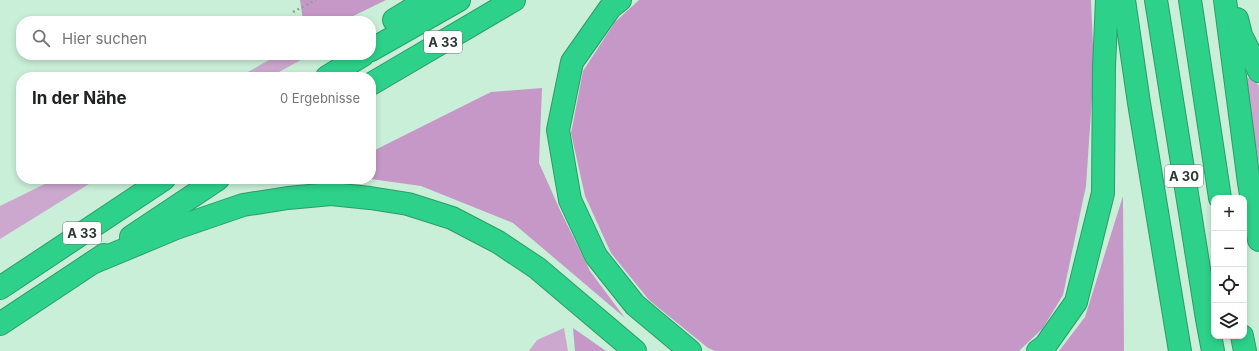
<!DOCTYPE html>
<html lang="de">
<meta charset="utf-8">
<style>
body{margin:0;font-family:Inter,sans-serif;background:#f2f2f2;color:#202124}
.controls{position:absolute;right:12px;bottom:12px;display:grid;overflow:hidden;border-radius:8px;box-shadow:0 2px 6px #0003}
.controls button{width:36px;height:36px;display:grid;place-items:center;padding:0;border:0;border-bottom:1px solid #e0e0e0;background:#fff;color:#202124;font:20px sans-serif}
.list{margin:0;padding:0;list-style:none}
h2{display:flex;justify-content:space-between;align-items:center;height:52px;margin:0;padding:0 16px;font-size:17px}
h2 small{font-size:13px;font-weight:400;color:#757577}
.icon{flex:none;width:22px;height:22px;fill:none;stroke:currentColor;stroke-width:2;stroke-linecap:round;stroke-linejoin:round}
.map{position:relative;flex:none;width:1259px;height:351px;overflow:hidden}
.search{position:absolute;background:#fff;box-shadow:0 2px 6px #0003;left:16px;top:16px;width:360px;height:44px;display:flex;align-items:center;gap:10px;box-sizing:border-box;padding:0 14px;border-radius:16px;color:#757577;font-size:15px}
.panel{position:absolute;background:#fff;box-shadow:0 2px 6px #0003;left:16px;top:72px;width:360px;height:112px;border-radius:16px}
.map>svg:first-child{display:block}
</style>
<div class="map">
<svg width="1259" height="351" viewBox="0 0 1259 351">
<rect width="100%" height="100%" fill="#c9efd8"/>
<!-- green -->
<g fill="#cca8ce">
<polygon points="278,55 306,55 306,57 270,77 239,77"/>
<polygon points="1244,77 1254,79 1259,86 1259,163"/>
<polygon points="55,179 97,179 0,239 0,206"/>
<polygon points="564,328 568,351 529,351 537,340"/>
</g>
<!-- forest -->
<g fill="#c698c8">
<polygon points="300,0 386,0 343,21 303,21"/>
<polygon points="639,0 1091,0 1094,68 1086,186 1063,295 1043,328 1019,351 715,351 708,348 649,300 611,253 585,196 571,133 583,71 615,22"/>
<polygon points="542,88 539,163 560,210 590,271 625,318 513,223 421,186 371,179 371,152 491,92"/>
<polygon points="1123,196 1124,351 1059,351 1085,317"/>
<polygon points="573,328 606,351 575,351"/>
</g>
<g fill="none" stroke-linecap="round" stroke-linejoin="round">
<defs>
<g id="highway">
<polyline points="620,0 610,8 572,62 558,130 570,200 596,256 635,305 690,351"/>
<polyline points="1124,0 1139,103 1180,351"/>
<polyline points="1156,0 1207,319 1213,351"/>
<polyline points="1190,0 1220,198"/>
<polyline points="1225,0 1249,183 1259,240"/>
<polyline points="1237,19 1241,35 1259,71"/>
<polyline points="394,20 427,0"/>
<polyline points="371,50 459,0"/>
<polyline points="327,77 363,55"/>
<polyline points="371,84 514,0"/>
<polyline points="131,237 218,179"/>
<polyline points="92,263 176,228 243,205 288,198 331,194 370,198 408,204 452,218 498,242 537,268 635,351"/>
<polyline points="0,288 164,179"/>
<polyline points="0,324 104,255"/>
<polyline points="1242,336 1245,351"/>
<polyline points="1038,351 1045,346 1076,302 1103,193 1104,67 1107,0"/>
</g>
</defs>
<!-- highway casing -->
<use href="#highway" stroke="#2c9c6a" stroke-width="24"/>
<!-- path -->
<polyline stroke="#89a695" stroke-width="2.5" stroke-dasharray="2 3" stroke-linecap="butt" points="293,12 316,0"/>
<!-- highway -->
<use href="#highway" stroke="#2dd189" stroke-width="22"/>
</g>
<g text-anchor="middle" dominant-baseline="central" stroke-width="3.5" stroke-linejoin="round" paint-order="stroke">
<!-- shield labels -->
<g fill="#fff" stroke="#6b746f" stroke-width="1">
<rect x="424" y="31" width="38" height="22" rx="3"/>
<rect x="1165" y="165" width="38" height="22" rx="3"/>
<rect x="63" y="222" width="38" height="22" rx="3"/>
</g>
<g font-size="13" font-weight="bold" fill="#2b3931">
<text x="443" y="42">A 33</text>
<text x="1184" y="176">A 30</text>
<text x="82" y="233">A 33</text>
</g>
</g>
</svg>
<div class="controls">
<button>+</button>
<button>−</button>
<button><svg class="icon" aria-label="locate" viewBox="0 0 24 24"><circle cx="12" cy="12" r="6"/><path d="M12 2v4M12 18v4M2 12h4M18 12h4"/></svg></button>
<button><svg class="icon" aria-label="layers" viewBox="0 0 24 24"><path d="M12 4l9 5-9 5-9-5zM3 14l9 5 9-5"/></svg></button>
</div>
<div class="search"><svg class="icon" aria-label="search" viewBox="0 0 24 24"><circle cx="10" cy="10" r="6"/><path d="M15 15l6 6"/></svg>Hier suchen</div>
<section class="panel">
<h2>In der Nähe<small>0 Ergebnisse</small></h2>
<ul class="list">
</ul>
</section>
</div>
